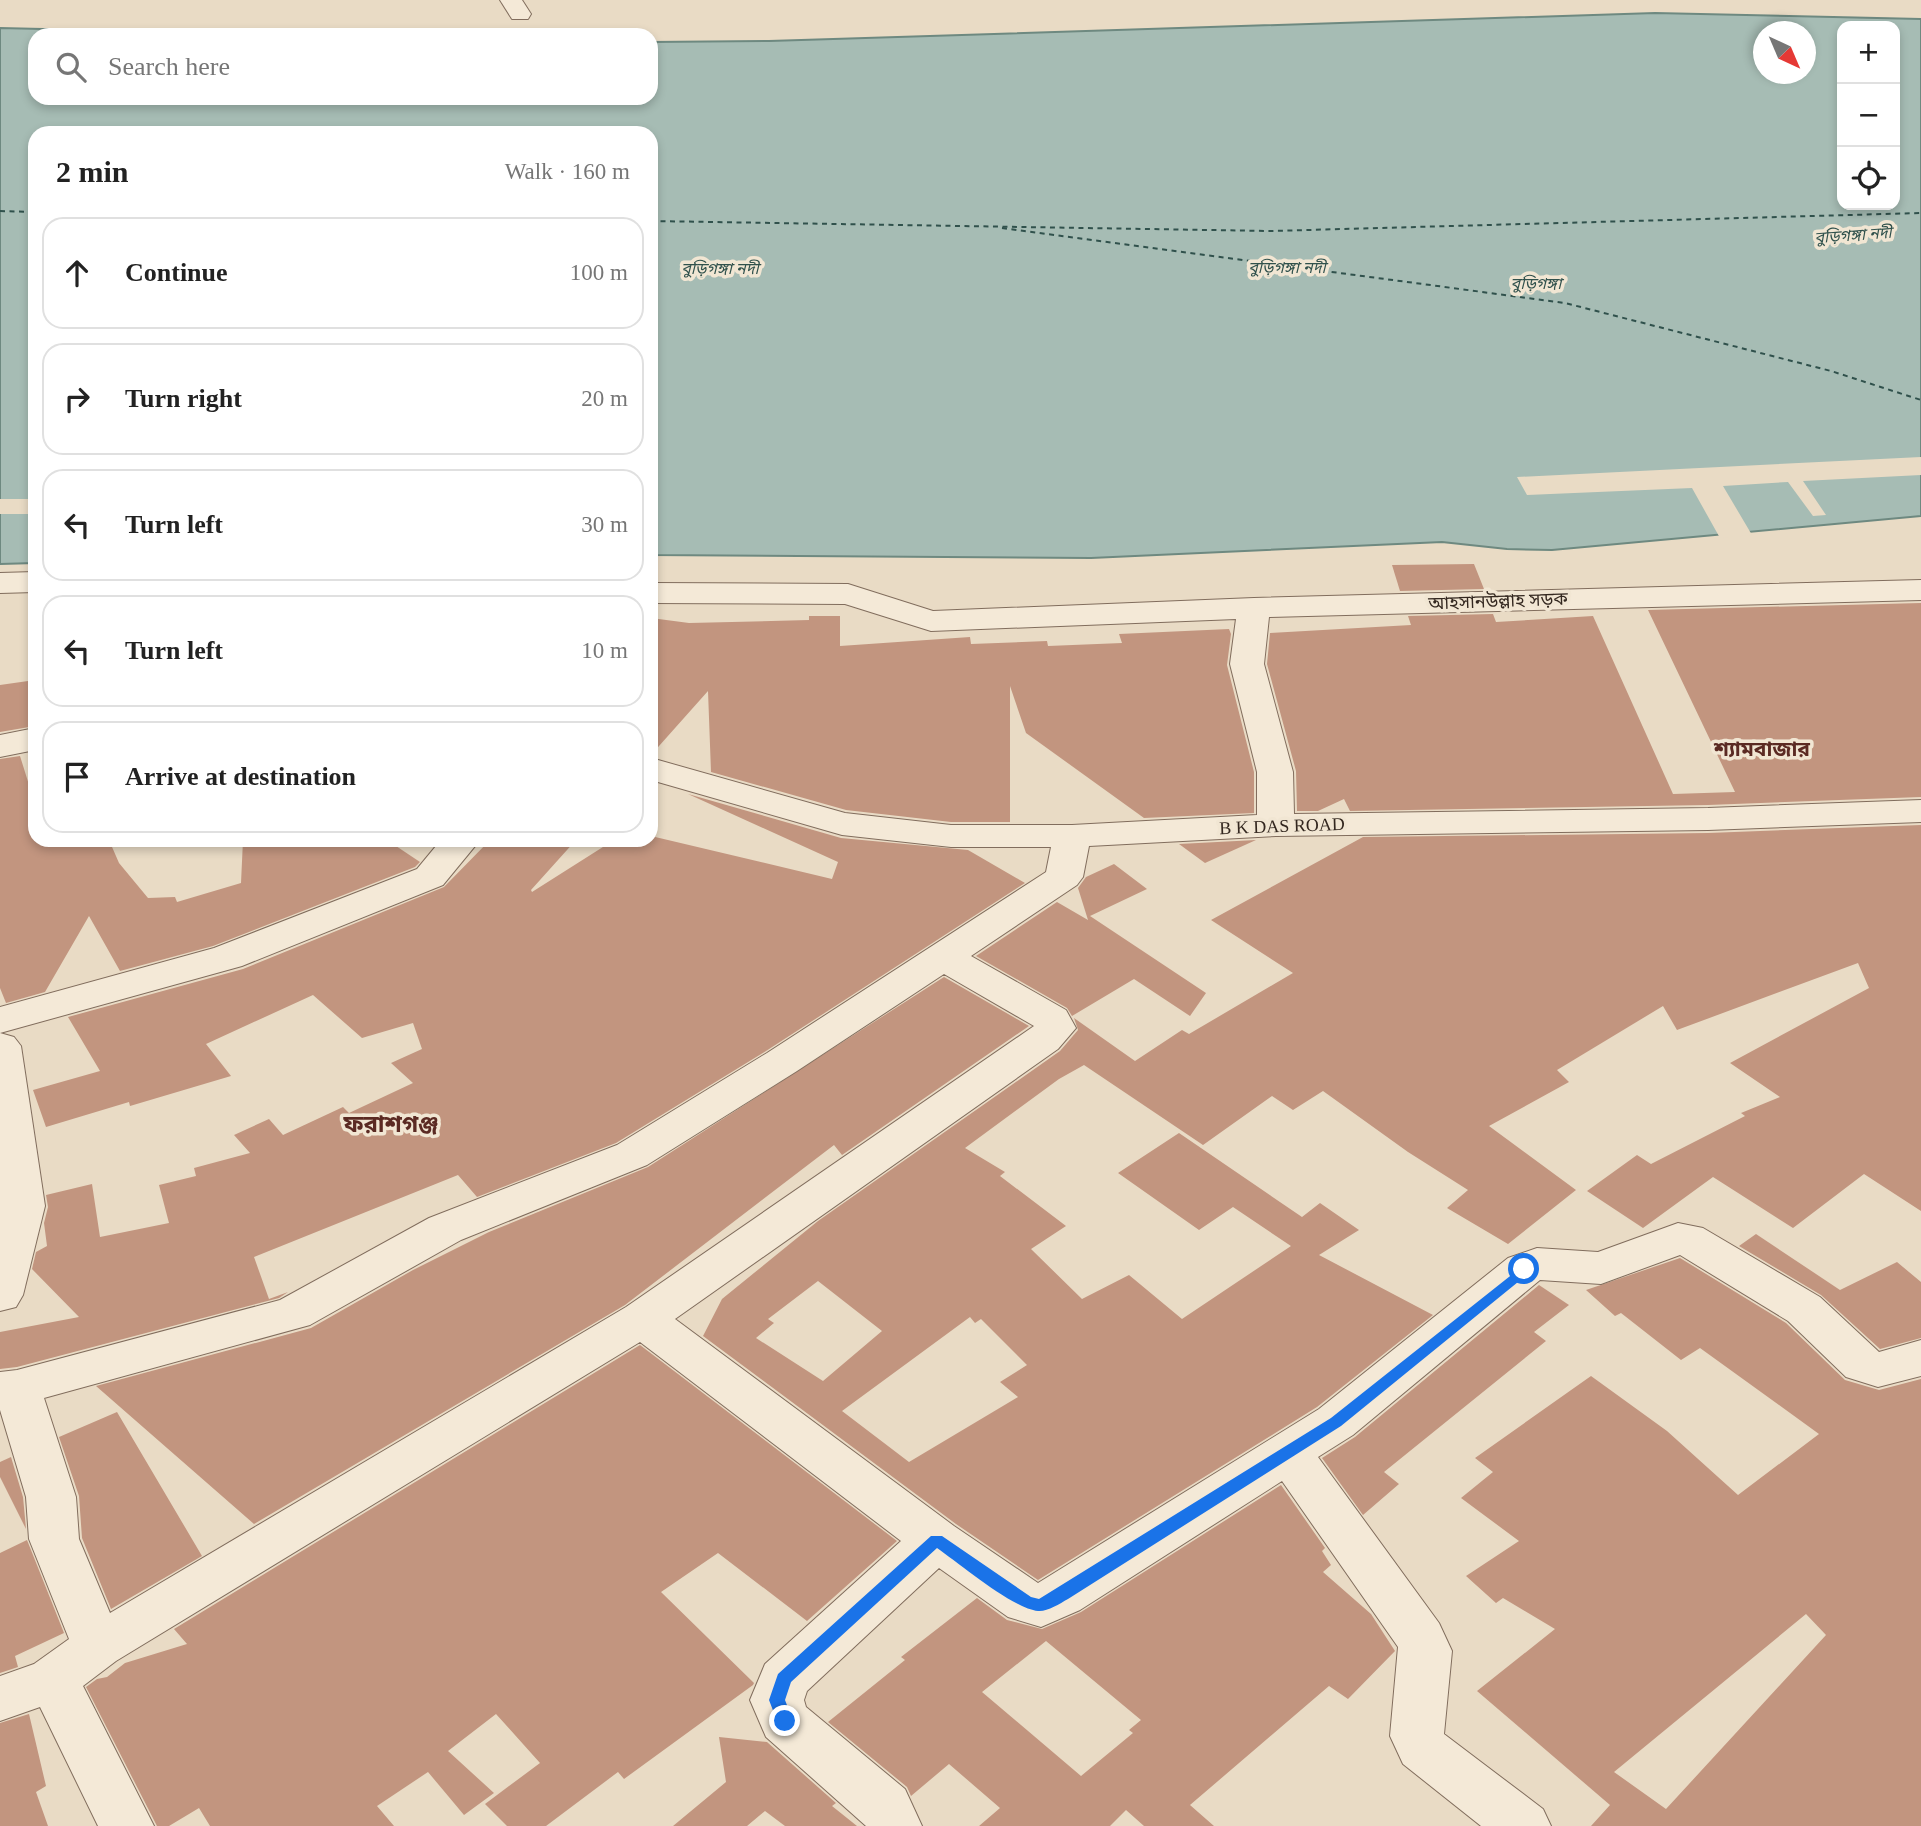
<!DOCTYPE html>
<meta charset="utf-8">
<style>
body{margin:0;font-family:"Times New Roman","Noto Sans Bengali",serif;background:#f2f2f2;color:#222}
.controls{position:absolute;right:21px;top:21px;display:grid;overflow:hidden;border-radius:14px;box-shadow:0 4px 10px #0003}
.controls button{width:63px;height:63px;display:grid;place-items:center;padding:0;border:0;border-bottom:2px solid #e0e0e0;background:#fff;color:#222;font:35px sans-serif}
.compass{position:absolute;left:1753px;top:21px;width:63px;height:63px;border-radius:50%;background:#fff;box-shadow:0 4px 10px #0003;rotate:136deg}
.stop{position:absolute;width:21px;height:21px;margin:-16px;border:5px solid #1a73e8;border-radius:50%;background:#fff}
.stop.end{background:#1a73e8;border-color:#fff;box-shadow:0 2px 7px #0008}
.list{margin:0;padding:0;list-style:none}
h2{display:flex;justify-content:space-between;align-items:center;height:91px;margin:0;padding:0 28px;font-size:30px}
h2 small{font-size:23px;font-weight:400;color:#767676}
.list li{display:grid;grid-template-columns:46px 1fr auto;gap:21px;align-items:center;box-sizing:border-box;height:112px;margin:0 14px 14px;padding:0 14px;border:2px solid #e0e0e0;border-radius:21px}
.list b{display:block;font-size:26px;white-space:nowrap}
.list em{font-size:23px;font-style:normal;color:#767676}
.icon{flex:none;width:38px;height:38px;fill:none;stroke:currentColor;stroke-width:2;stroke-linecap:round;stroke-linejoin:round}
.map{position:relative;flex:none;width:1921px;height:1826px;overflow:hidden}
.search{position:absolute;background:#fff;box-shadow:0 4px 10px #0003;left:28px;top:28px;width:630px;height:77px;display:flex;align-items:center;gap:18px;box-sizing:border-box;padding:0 24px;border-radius:21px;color:#767676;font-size:26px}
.panel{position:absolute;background:#fff;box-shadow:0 4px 10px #0003;left:28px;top:126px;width:630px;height:721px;border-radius:21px}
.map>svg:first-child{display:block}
</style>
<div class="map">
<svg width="1921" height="1826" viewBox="0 0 1921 1826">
<rect width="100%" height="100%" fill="#e9dbc5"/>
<!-- water -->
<path fill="#a6bcb4" stroke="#6e8980" stroke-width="2" fill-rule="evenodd" d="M 1655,13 L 1921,19 L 1921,516 L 1552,550 L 1507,549 L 1442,542 L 1091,558 L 651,555 L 651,133 L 35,133 L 35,563 L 0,564 L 0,28 L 296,35 L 35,35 L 35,98 L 651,98 L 651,42 L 769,41 ZM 1842,26 L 1895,26 L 1895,205 L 1842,205 ZM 1764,32 L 1806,32 L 1806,74 L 1764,74 Z"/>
<!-- pier -->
<g fill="#e9dbc5">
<polygon points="1921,457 1921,475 1803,481 1826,515 1813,516 1788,482 1723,486 1752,535 1720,538 1692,488 1527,495 1517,477"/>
<rect x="0" y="499" width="35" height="15"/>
</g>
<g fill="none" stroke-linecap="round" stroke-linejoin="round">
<!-- ferry -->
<g stroke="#30514c" stroke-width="2" stroke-dasharray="5 4.5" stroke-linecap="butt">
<polyline points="0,211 35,212"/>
<polyline points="651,221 1271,231 1921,213"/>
<polyline points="1002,228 1565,303 1831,371 1921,400"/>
</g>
</g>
<!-- building -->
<g fill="#c2957f" fill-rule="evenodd">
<polygon points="1474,564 1484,589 1400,591 1392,565"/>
<polygon points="1921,603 1921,797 1708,805 1350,811 1344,799 1318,811 1297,811 1296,771 1267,664 1270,633 1411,625 1408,616 1493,614 1496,622 1593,616 1673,794 1735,792 1648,610"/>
<polygon points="809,616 840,616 840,646 970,637 971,644 1047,641 1048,646 1122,643 1119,634 1229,629 1231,634 1227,665 1254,772 1254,813 1144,818 1026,733 1010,686 1010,822 951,822 846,810 711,772 708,691 651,755 651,618 689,623 809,620"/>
<polygon points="35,680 35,726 0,732 0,685"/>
<polygon points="20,756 35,804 35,840 109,840 119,863 148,898 175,897 177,902 241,883 243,840 387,840 420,862 415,867 213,946 120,971 89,916 45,992 6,1003 0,988 0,759"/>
<polygon points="688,794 841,838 968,850 1025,883 766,1051 616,1143 477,1197 458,1175 254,1257 269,1299 288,1292 279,1298 17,1367 0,1369 0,1332 79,1317 32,1269 36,1252 47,1246 44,1223 48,1207 46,1195 92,1184 100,1237 169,1223 159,1185 196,1176 194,1168 250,1153 234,1135 269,1119 283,1135 343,1107 349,1113 413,1083 391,1063 422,1049 413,1023 362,1038 313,995 206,1044 231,1076 130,1106 129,1102 46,1127 33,1090 100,1071 68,1017 243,969 444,887 490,840 576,840 531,890 532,892 614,840 651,840 651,836 832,879 838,862"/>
<path d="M 1921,825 L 1921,1211 L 1864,1174 L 1793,1228 L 1713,1177 L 1643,1228 L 1587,1191 L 1637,1155 L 1651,1164 L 1745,1116 L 1741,1113 L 1780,1097 L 1730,1063 L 1869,988 L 1858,963 L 1677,1030 L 1663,1006 L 1557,1070 L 1569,1082 L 1489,1126 L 1576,1190 L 1508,1244 L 1447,1208 L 1468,1190 L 1408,1152 L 1323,1091 L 1293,1110 L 1272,1096 L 1203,1145 L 1084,1065 L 1059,1079 L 965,1148 L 1005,1172 L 1000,1176 L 1066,1226 L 1031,1249 L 1082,1299 L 1129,1275 L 1182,1319 L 1291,1246 L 1233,1207 L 1199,1230 L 1118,1173 L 1179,1133 L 1302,1217 L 1320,1203 L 1359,1230 L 1319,1255 L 1433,1315 L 1317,1407 L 1038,1580 L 956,1524 L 703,1336 L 722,1299 L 818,1221 L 1060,1051 L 1078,1030 L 1074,1018 L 1135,1061 L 1182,1030 L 1189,1034 L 1293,973 L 1211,920 L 1363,837 L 1708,833 ZM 818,1281 L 882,1331 L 823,1381 L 756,1338 L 774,1323 L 768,1319 ZM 970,1317 L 975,1323 L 981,1319 L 1027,1365 L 1000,1382 L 1018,1397 L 909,1462 L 842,1411 Z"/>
<polygon points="1256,840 1205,863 1179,844"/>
<polygon points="1114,864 1147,889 1090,916 1206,993 1190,1016 1134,979 1072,1016 1067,1008 976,956 1057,902 1088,920 1078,888 1086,877"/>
<polygon points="944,977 1029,1026 842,1155 834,1145 625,1305 254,1524 96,1386 311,1328 413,1270 489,1232 648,1167"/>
<polygon points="1756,1234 1840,1290 1897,1262 1921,1282 1921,1338 1880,1349 1821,1295 1739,1246"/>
<path d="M 1680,1258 L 1786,1323 L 1845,1380 L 1879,1390 L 1921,1379 L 1921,1826 L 1591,1826 L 1610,1805 L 1477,1691 L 1555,1629 L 1503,1598 L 1496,1603 L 1466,1576 L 1519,1541 L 1461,1498 L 1493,1472 L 1475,1458 L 1591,1376 L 1667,1431 L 1738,1495 L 1819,1434 L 1700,1348 L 1681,1360 L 1621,1313 L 1615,1316 L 1586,1290 ZM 1806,1614 L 1826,1635 L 1666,1809 L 1614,1772 Z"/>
<polygon points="1539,1285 1569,1305 1534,1332 1546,1341 1384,1472 1399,1484 1363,1515 1322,1458 1355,1437"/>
<polygon points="640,1345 897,1541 807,1621 718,1553 661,1592 754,1683 753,1685 624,1779 618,1772 546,1826 507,1826 485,1804 540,1763 496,1714 448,1751 494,1793 464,1815 428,1772 377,1806 394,1826 210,1826 199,1808 169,1826 157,1826 86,1687 97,1679 107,1677 125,1663 187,1644 174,1629"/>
<polygon points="117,1412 202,1556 111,1609 82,1538 79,1496 59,1437"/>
<polygon points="11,1457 23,1497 26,1529 0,1477 0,1462"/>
<path d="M 1281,1485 L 1325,1548 L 1322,1551 L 1331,1565 L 1323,1572 L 1371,1614 L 1395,1651 L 1348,1699 L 1329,1686 L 1190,1805 L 1214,1826 L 1144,1826 L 1126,1810 L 1110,1826 L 979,1826 L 1000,1808 L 949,1764 L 911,1796 L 907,1787 L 828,1722 L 905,1660 L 901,1657 L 977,1598 L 1007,1620 L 1042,1629 L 1081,1612 ZM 1046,1641 L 1141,1720 L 1129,1730 L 1133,1733 L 1081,1776 L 982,1692 Z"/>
<polygon points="27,1540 64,1633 15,1656 18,1667 0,1673 0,1553"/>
<polygon points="29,1714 46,1786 36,1792 48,1826 0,1826 0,1723"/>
<polygon points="719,1737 767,1742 836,1803 832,1806 857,1826 785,1826 765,1811 747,1826 673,1826 726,1782"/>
</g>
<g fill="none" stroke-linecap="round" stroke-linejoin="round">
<defs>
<g id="minor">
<polygon points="500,0 522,0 531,14 528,19 512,19"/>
<polygon points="35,572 35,592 0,593 0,573"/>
<path d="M 1921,580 L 1921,600 L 1269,617 L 1264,664 L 1293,772 L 1294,814 L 1708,808 L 1921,800 L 1921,822 L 1708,830 L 1276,836 L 1089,846 L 1083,877 L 1077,885 L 971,956 L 1066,1010 L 1076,1028 L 1058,1049 L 675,1319 L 954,1526 L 1038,1583 L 1319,1409 L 1508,1258 L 1537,1248 L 1598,1252 L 1678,1223 L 1703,1228 L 1820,1297 L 1879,1352 L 1921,1340 L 1921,1376 L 1878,1387 L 1846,1377 L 1788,1321 L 1680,1255 L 1601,1284 L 1540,1280 L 1353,1435 L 1318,1457 L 1439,1623 L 1452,1651 L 1444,1734 L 1543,1809 L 1551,1826 L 1481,1826 L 1403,1764 L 1390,1736 L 1398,1647 L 1282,1481 L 1080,1610 L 1041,1627 L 1008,1617 L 939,1568 L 807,1691 L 804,1700 L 806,1707 L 905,1789 L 922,1826 L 866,1826 L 766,1737 L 750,1700 L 765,1664 L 901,1541 L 640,1342 L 116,1661 L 83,1686 L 154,1826 L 98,1826 L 40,1707 L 0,1721 L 0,1676 L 34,1664 L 69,1639 L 29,1539 L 26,1497 L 0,1410 L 0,1372 L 17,1370 L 280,1300 L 429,1218 L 617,1145 L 767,1053 L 1046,872 L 1051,847 L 951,847 L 842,835 L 651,780 L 651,758 L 845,813 L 951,825 L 1072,825 L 1257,815 L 1257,772 L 1230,664 L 1236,619 L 931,631 L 845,604 L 651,603 L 651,583 L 848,584 L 933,611 L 1254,598 ZM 944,974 L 1034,1026 L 626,1307 L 110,1613 L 79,1539 L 76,1497 L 44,1398 L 310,1325 L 461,1240 L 647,1165 L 797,1071 Z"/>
<polygon points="35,728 35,750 0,757 0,735"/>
<polygon points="441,840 480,840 443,885 242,966 0,1033 0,1007 214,948 417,869"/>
<polygon points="0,1033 14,1037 21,1046 45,1206 23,1295 16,1307 0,1311"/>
</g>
</defs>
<!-- minor casing -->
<use href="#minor" stroke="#816d5d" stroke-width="2"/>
<!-- minor -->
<use href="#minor" fill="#f4e9d7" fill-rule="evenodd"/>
</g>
<!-- route -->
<path fill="#1a73e8" d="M 1524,1265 L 1529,1266 L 1529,1273 L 1341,1426 L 1068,1599 C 1059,1604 1047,1612 1038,1611 C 1012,1608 960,1564 937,1548 L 791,1682 L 785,1700 L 793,1721 L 790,1726 L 779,1726 L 769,1700 L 778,1674 L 931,1536 L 942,1536 L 1031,1597 L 1039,1599 L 1331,1418 Z"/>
<g text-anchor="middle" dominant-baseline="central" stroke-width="7" stroke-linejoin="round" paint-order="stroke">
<!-- far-water labels -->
<g font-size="16" font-style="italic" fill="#30514c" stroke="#f1e6d3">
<text transform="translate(1853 235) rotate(-4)">বুড়িগঙ্গা নদী</text>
<text x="1287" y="267">বুড়িগঙ্গা নদী</text>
<text x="720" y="268">বুড়িগঙ্গা নদী</text>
<text x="1536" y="283">বুড়িগঙ্গা</text>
</g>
<!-- street labels -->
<g font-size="18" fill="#33271f" stroke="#f1e6d3">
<text transform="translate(1498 601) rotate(-2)">আহসানউল্লাহ সড়ক</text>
<text transform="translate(1282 826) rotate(-2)">B K DAS ROAD</text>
</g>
<!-- quarter labels -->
<g font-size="21" font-weight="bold" fill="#5b2a23" stroke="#f1e6d3">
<text x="1762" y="749">শ্যামবাজার</text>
</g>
<!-- district labels -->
<g font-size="24" font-weight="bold" fill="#5b2a23" stroke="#f1e6d3">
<text x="391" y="1124">ফরাশগঞ্জ</text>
</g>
</g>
</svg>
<div class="controls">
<button>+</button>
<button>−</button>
<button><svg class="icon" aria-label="locate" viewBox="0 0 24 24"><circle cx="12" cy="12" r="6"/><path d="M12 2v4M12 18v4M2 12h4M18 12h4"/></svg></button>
</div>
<svg class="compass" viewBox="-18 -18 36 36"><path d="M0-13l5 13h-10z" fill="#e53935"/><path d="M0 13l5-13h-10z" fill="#767676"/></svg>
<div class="stop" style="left:1524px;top:1269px"></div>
<div class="stop end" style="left:785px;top:1721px"></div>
<div class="search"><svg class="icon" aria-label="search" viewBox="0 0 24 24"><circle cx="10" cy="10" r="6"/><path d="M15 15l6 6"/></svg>Search here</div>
<section class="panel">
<h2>2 min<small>Walk · 160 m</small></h2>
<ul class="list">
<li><svg class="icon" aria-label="ahead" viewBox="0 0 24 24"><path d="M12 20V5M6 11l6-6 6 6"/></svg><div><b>Continue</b></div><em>100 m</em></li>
<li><svg class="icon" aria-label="right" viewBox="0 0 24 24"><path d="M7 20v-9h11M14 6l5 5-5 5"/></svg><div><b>Turn right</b></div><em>20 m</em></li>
<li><svg class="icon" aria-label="left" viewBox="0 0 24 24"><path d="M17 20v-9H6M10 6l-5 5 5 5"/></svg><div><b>Turn left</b></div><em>30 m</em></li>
<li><svg class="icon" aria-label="left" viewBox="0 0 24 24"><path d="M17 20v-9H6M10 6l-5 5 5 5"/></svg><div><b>Turn left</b></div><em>10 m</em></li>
<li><svg class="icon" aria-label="arrive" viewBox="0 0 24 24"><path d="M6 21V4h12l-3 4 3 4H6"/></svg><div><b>Arrive at destination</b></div></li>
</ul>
</section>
</div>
